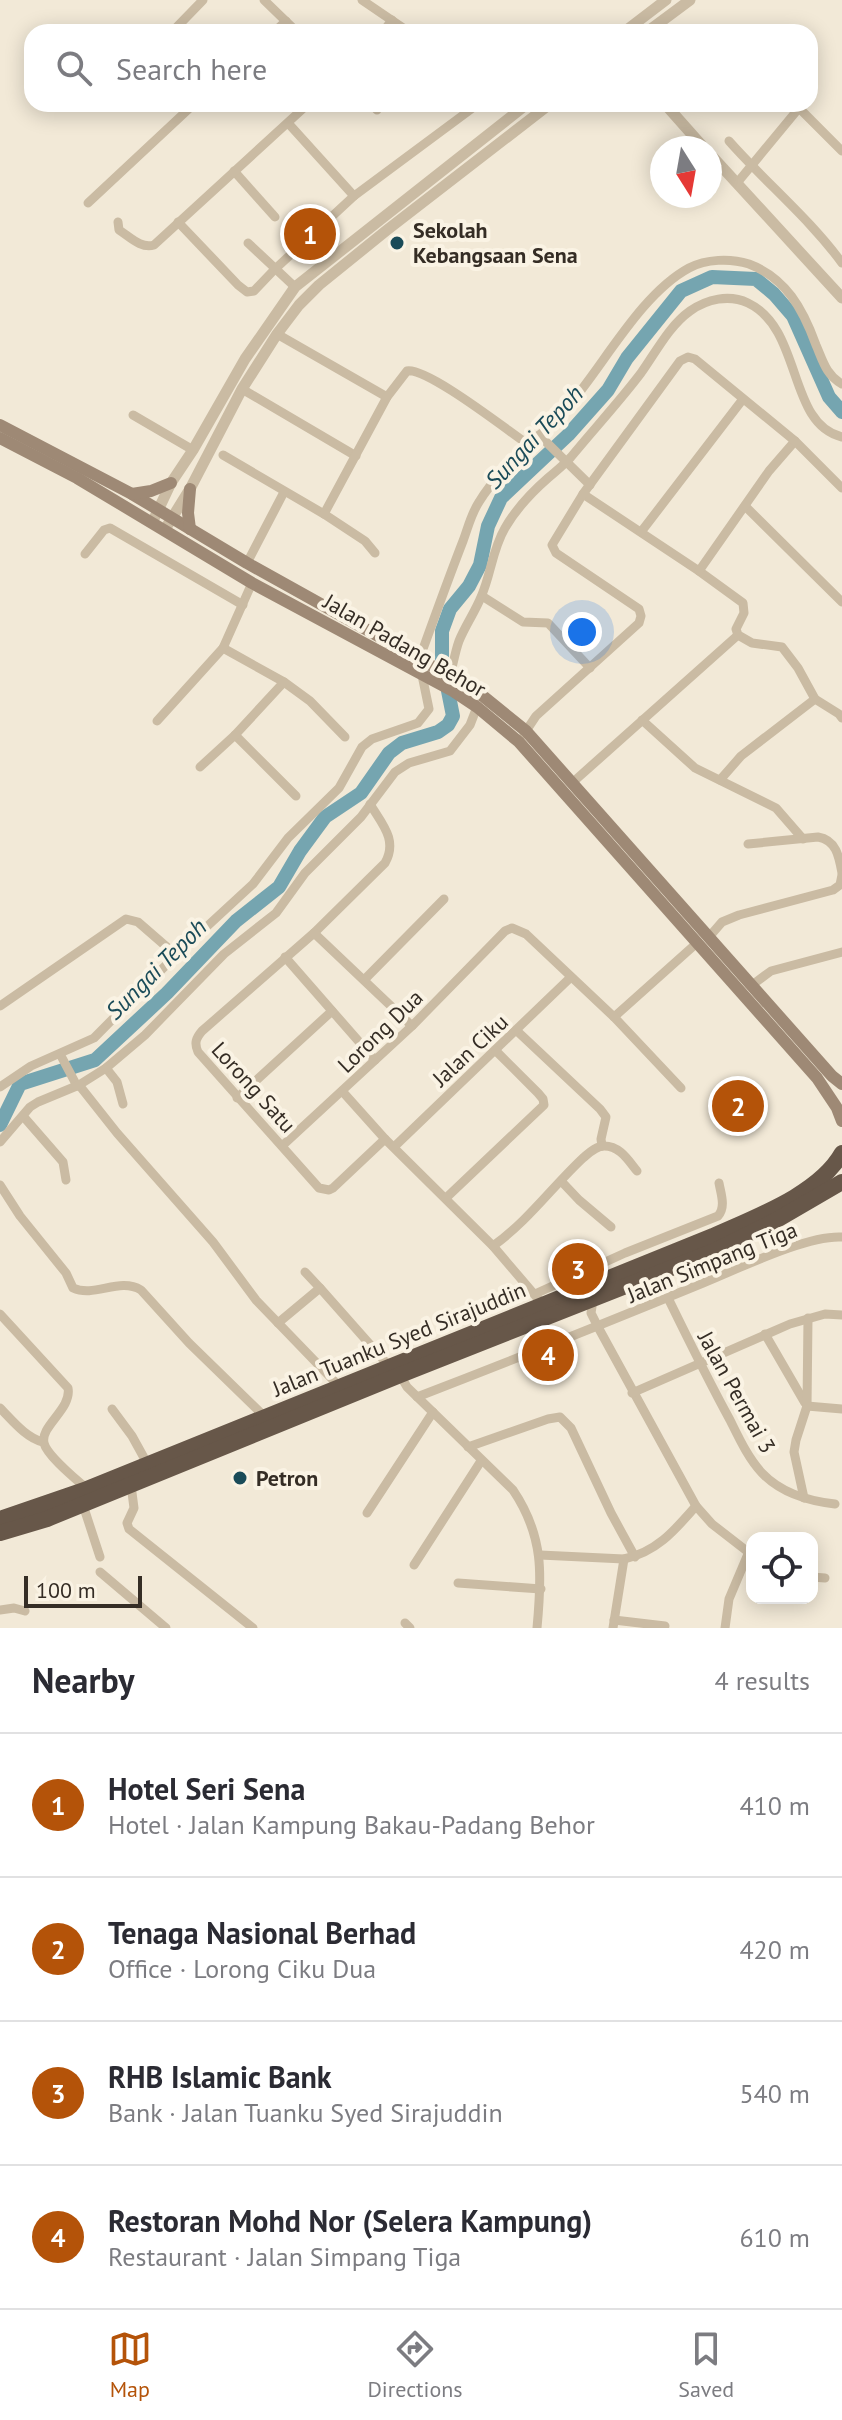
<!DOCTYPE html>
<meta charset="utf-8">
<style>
body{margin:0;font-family:"PT Sans",sans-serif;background:#f7f7f7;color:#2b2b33}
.controls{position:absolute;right:24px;bottom:24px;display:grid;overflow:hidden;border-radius:16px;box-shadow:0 4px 20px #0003}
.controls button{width:72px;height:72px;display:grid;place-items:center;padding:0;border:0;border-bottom:2px solid #e1e1e2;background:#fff;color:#2b2b33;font:40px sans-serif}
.compass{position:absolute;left:650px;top:136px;width:72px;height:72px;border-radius:50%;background:#fff;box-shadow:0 4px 20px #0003;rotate:169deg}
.scale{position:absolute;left:24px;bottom:20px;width:118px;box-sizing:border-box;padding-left:8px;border:4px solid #352d25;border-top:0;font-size:22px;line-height:28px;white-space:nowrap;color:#352d25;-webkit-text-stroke:6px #faf3e4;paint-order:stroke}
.you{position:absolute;left:582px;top:632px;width:28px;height:28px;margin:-20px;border:6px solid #fff;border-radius:50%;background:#1a73e8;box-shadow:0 0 0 12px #1a73e833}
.badge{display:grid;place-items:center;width:52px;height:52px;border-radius:50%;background:#b45309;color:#fff;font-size:26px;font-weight:700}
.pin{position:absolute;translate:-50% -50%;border:4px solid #fff;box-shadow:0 2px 8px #0006}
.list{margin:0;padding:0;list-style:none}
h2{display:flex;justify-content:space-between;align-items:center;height:104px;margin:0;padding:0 32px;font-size:34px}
h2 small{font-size:26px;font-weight:400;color:#7c7c81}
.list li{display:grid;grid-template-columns:52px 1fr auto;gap:24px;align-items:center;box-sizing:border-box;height:144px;padding:0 32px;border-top:2px solid #e1e1e2}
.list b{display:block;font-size:30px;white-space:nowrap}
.list p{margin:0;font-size:26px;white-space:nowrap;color:#7c7c81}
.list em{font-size:26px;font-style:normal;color:#7c7c81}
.icon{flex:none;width:44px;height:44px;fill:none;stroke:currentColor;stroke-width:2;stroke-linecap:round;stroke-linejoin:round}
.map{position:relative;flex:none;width:842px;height:1628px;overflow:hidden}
.search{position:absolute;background:#fff;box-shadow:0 4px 20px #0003;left:24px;right:24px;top:24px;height:88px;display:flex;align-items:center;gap:20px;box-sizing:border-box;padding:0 28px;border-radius:24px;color:#7c7c81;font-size:30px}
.sheet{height:680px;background:#fff}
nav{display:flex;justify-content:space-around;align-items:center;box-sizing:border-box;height:112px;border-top:2px solid #e1e1e2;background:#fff;font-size:22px;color:#7c7c81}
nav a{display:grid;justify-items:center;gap:4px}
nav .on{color:#b45309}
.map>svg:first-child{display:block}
</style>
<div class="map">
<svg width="842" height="1628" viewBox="0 0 842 1628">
<rect width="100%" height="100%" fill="#f2e9d7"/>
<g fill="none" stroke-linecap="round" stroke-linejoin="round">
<!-- river -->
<polyline stroke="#75a5b0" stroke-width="14" points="0,1125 20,1084 95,1060 167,993 236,921 279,887 300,851 325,817 361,793 389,753 402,743 438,732 448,725 453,716 442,661 442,631 450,609 469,586 480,565 488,526 501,498 568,435 608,390 627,358 681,291 712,277 756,279 774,294 793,316 829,397 842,412"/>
<!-- minor -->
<g stroke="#cabba3" stroke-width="9">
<polyline points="264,0 297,32"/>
<polyline points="362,0 409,32"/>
<polyline points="172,32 203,0"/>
<polyline points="274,32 286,21"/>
<polyline points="383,32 392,20"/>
<polyline points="371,104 377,110"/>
<polyline points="288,123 354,196"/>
<path d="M 729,141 C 766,183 809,218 842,263"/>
<polyline points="234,171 275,217"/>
<polyline points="737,183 799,108 842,151"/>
<polyline points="88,203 194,104"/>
<path d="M 118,222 L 119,230 C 130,237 141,249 154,245 L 308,104"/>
<polyline points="178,222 238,285 247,292 254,291 274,270 354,196 478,104"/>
<polyline points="248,243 295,287"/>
<polyline points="277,334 387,397"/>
<polyline points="242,389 356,456"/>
<polyline points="133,415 193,450"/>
<polyline points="539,435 590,485"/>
<polyline points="223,455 324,514 365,541 375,553"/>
<polyline points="583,494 699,571 743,603 744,613 736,629 738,635 752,643 782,647 798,668 815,699 839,714 842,718"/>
<polyline points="745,506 842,602"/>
<path d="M 324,514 L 387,397 L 407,371 C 427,367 508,431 529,445"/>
<polyline points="641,532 743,399"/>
<polyline points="85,554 104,530 110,528 243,605"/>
<polyline points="247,563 284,492"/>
<polyline points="699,571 769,471 795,441"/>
<polyline points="482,596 523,622 548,623 590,668"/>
<polyline points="223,648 284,682 310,701 345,737"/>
<path d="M 417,658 L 423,649 C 436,613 449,577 463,541 C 468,528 471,514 479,502 C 502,464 541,438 570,404 C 605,363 641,294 689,268 C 706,259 730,258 749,264 C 786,278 803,309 816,345 C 823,361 826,375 842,384"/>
<path d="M 450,676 C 453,665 455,652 459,641 C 465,626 475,612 481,597 C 491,575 492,550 505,528 C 516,509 532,492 548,478 C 556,471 564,465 571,457 C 594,429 619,402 641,373 C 656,352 669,326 690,311 C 707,299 729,294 748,303 C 803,329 787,424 842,437"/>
<polyline points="642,720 695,768 776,808 803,839"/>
<polyline points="157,721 223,648 252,583"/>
<polyline points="524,734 536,716 639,623 641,616 639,609 556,553 552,545 583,494 680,361 688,357 695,359 795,441 842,488"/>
<polyline points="235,735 296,796"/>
<polyline points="200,767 235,735 284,682"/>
<polyline points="720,780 741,756 815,699"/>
<polyline points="572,783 738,635"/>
<path d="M 370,804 C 382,824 398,840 385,863 L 314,933 L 202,1031 C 196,1038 194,1043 198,1052 L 319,1188 L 329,1190 L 333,1188 L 385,1139"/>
<path d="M 748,844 L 818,837 C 836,840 839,856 842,873"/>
<polyline points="314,933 412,1026"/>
<polyline points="709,937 722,922 739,915 833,890 840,885 842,875"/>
<polyline points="285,957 375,1060"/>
<polyline points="365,979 444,899"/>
<polyline points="752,985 771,971 842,952"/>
<polyline points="0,1006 126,919 138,922 176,955"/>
<polyline points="614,1017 698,942"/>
<polyline points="517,1031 600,1109 606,1117 601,1139 602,1146"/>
<polyline points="60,1054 77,1086"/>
<polyline points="106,1068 117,1082 123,1104"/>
<polyline points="79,1085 117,1133 213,1242 256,1300 339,1386"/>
<polyline points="0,1087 31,1066 94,1038 176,955 253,884 288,838 339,788 362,747 372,739 418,723 429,709 422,675"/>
<polyline points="342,1091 385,1139 493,1246 545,1307"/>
<polyline points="237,1098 332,1011"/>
<polyline points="23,1116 63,1162 66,1180"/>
<polyline points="0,1142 30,1107 38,1102 79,1085 106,1068 145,1035 224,954 276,913 305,873 361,817 395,772 409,763 450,751 470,725 477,707"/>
<polyline points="282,1146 412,1026 505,931 512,928 526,934 614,1017 681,1088"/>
<polyline points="394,1147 571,977"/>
<polyline points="562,1182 579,1200 611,1227"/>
<path d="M 0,1185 L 20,1216 L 66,1273 L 73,1288 C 95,1298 119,1277 141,1290 L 189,1343 L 265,1417"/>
<polyline points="446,1198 544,1105 543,1099 538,1093 496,1051"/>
<path d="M 493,1246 C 528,1221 552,1187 583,1158 C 589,1153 596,1146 604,1146 C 620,1146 628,1160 637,1171"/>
<polyline points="305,1272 320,1288"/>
<path d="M 535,1294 L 625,1253 L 718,1216 C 726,1207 721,1194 719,1183"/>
<path d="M 668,1298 C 688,1339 708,1380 730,1420 C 739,1438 748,1458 762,1473 C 781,1493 808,1501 835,1504"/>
<polyline points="593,1300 591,1313 598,1327 696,1506 712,1524 752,1555"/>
<path d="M 0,1314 L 68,1388 C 72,1409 40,1426 44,1443 C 47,1456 77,1480 87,1489"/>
<polyline points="278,1323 320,1288 389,1366"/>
<polyline points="765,1334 805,1403"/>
<path d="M 400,1375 L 407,1387 L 513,1490 C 544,1536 542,1575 537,1628"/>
<polyline points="632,1393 790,1324 825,1314 842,1315"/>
<path d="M 417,1397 C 513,1360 608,1322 703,1283 C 738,1269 806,1235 842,1237"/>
<polyline points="807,1406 842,1409"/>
<path d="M 0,1408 C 12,1420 26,1438 43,1442"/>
<polyline points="112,1409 132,1436 148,1465"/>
<polyline points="468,1447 548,1419 560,1417 571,1428 611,1513 635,1557"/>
<polyline points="131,1485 134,1508 127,1523 129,1529 253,1628"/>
<polyline points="804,1498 794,1452 796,1440 807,1406 808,1318"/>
<polyline points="83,1505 100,1557"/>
<polyline points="367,1513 433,1412"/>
<path d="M 540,1555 L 624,1559 C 657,1552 675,1530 696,1506"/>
<polyline points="414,1565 481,1461"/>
<polyline points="100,1572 166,1628"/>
<polyline points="812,1577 825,1578"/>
<polyline points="458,1583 541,1589"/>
<polyline points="0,1610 14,1608 25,1611"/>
<polyline points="614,1620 665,1626"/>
<polyline points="405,1623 410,1628"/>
<polyline points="613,1628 624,1559"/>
<polyline points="725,1628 729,1599 748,1554"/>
</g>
<!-- tertiary -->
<g stroke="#cabba3" stroke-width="11">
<polyline points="624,32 666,0"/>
<polyline points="647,32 690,0"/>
<polyline points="665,104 704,148"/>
<polyline points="710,154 842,298"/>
<polyline points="152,523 171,483 193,450 245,359 295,287 527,104"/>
<polyline points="167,526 190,489 242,389 277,334 299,305 319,285 387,230 550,104"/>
</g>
<!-- secondary -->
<g stroke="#9e8975" stroke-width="12">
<polyline points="0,425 132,494 247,563 450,676 484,697 526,731 832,1076 842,1084"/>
<polyline points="0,438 77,478 252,583 453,691 477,707 519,742 817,1078 837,1108 842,1121"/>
<polyline points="132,494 151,491 171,483"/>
<polyline points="190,529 188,513 190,489"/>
</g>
<!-- trunk -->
<g stroke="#675749" stroke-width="16">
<path d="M 0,1519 L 87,1489 L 713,1236 C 755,1217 819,1194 842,1153"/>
<polyline points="0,1533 47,1519 400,1375 717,1250 780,1218 842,1182"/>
</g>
</g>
<!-- markers -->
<g fill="#1a4b58" stroke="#faf3e4" stroke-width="3">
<circle cx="397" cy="243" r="8"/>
<circle cx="240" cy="1478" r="8"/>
</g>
<g text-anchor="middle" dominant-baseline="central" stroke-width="8" stroke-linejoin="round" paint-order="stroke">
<!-- poi labels -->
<g font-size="22" font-weight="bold" fill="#352d25" stroke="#faf3e4" text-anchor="start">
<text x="413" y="230">Sekolah<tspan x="413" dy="25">Kebangsaan Sena</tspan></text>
<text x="256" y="1478">Petron</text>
</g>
<!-- street labels -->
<g font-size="22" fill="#352d25" stroke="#faf3e4">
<text transform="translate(405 645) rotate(30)">Jalan Padang Behor</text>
<text transform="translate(380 1031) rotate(-44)">Lorong Dua</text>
<text transform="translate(470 1050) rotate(-43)">Jalan Ciku</text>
<text transform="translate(254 1087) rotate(48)">Lorong Satu</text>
<text transform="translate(712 1262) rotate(-22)">Jalan Simpang Tiga</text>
<text transform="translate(399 1339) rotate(-22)">Jalan Tuanku Syed Sirajuddin</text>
<text transform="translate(737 1392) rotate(61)">Jalan Permai 3</text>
</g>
<!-- water labels -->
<g font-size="24" font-style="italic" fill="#1a4b58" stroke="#faf3e4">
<text transform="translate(534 437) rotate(-47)">Sungai Tepoh</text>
<text transform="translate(156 969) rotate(-45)">Sungai Tepoh</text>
</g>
</g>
</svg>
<div class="controls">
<button><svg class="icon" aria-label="locate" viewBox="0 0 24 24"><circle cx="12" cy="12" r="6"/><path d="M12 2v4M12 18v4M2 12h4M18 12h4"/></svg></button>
</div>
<svg class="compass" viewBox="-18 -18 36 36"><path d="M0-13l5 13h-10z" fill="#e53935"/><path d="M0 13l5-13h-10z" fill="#7c7c81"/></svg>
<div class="scale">100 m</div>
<div class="you"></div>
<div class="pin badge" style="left:310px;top:234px">1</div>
<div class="pin badge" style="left:738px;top:1106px">2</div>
<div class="pin badge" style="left:578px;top:1269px">3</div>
<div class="pin badge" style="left:548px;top:1355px">4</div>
<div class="search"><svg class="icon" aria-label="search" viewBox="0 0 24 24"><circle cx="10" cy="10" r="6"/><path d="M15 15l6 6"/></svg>Search here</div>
</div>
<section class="sheet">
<h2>Nearby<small>4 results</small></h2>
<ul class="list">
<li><span class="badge">1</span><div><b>Hotel Seri Sena</b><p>Hotel · Jalan Kampung Bakau-Padang Behor</p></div><em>410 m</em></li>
<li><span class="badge">2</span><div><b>Tenaga Nasional Berhad</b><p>Office · Lorong Ciku Dua</p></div><em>420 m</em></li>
<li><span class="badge">3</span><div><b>RHB Islamic Bank</b><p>Bank · Jalan Tuanku Syed Sirajuddin</p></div><em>540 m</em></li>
<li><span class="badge">4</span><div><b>Restoran Mohd Nor (Selera Kampung)</b><p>Restaurant · Jalan Simpang Tiga</p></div><em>610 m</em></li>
</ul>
</section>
<nav>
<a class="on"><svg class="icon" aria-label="map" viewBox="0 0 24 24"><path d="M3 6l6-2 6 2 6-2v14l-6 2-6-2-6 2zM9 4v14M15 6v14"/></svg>Map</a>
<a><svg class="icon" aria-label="directions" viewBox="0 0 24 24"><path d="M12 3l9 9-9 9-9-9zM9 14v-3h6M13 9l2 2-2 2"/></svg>Directions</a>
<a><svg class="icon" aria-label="saved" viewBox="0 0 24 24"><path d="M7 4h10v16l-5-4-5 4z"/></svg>Saved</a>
</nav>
